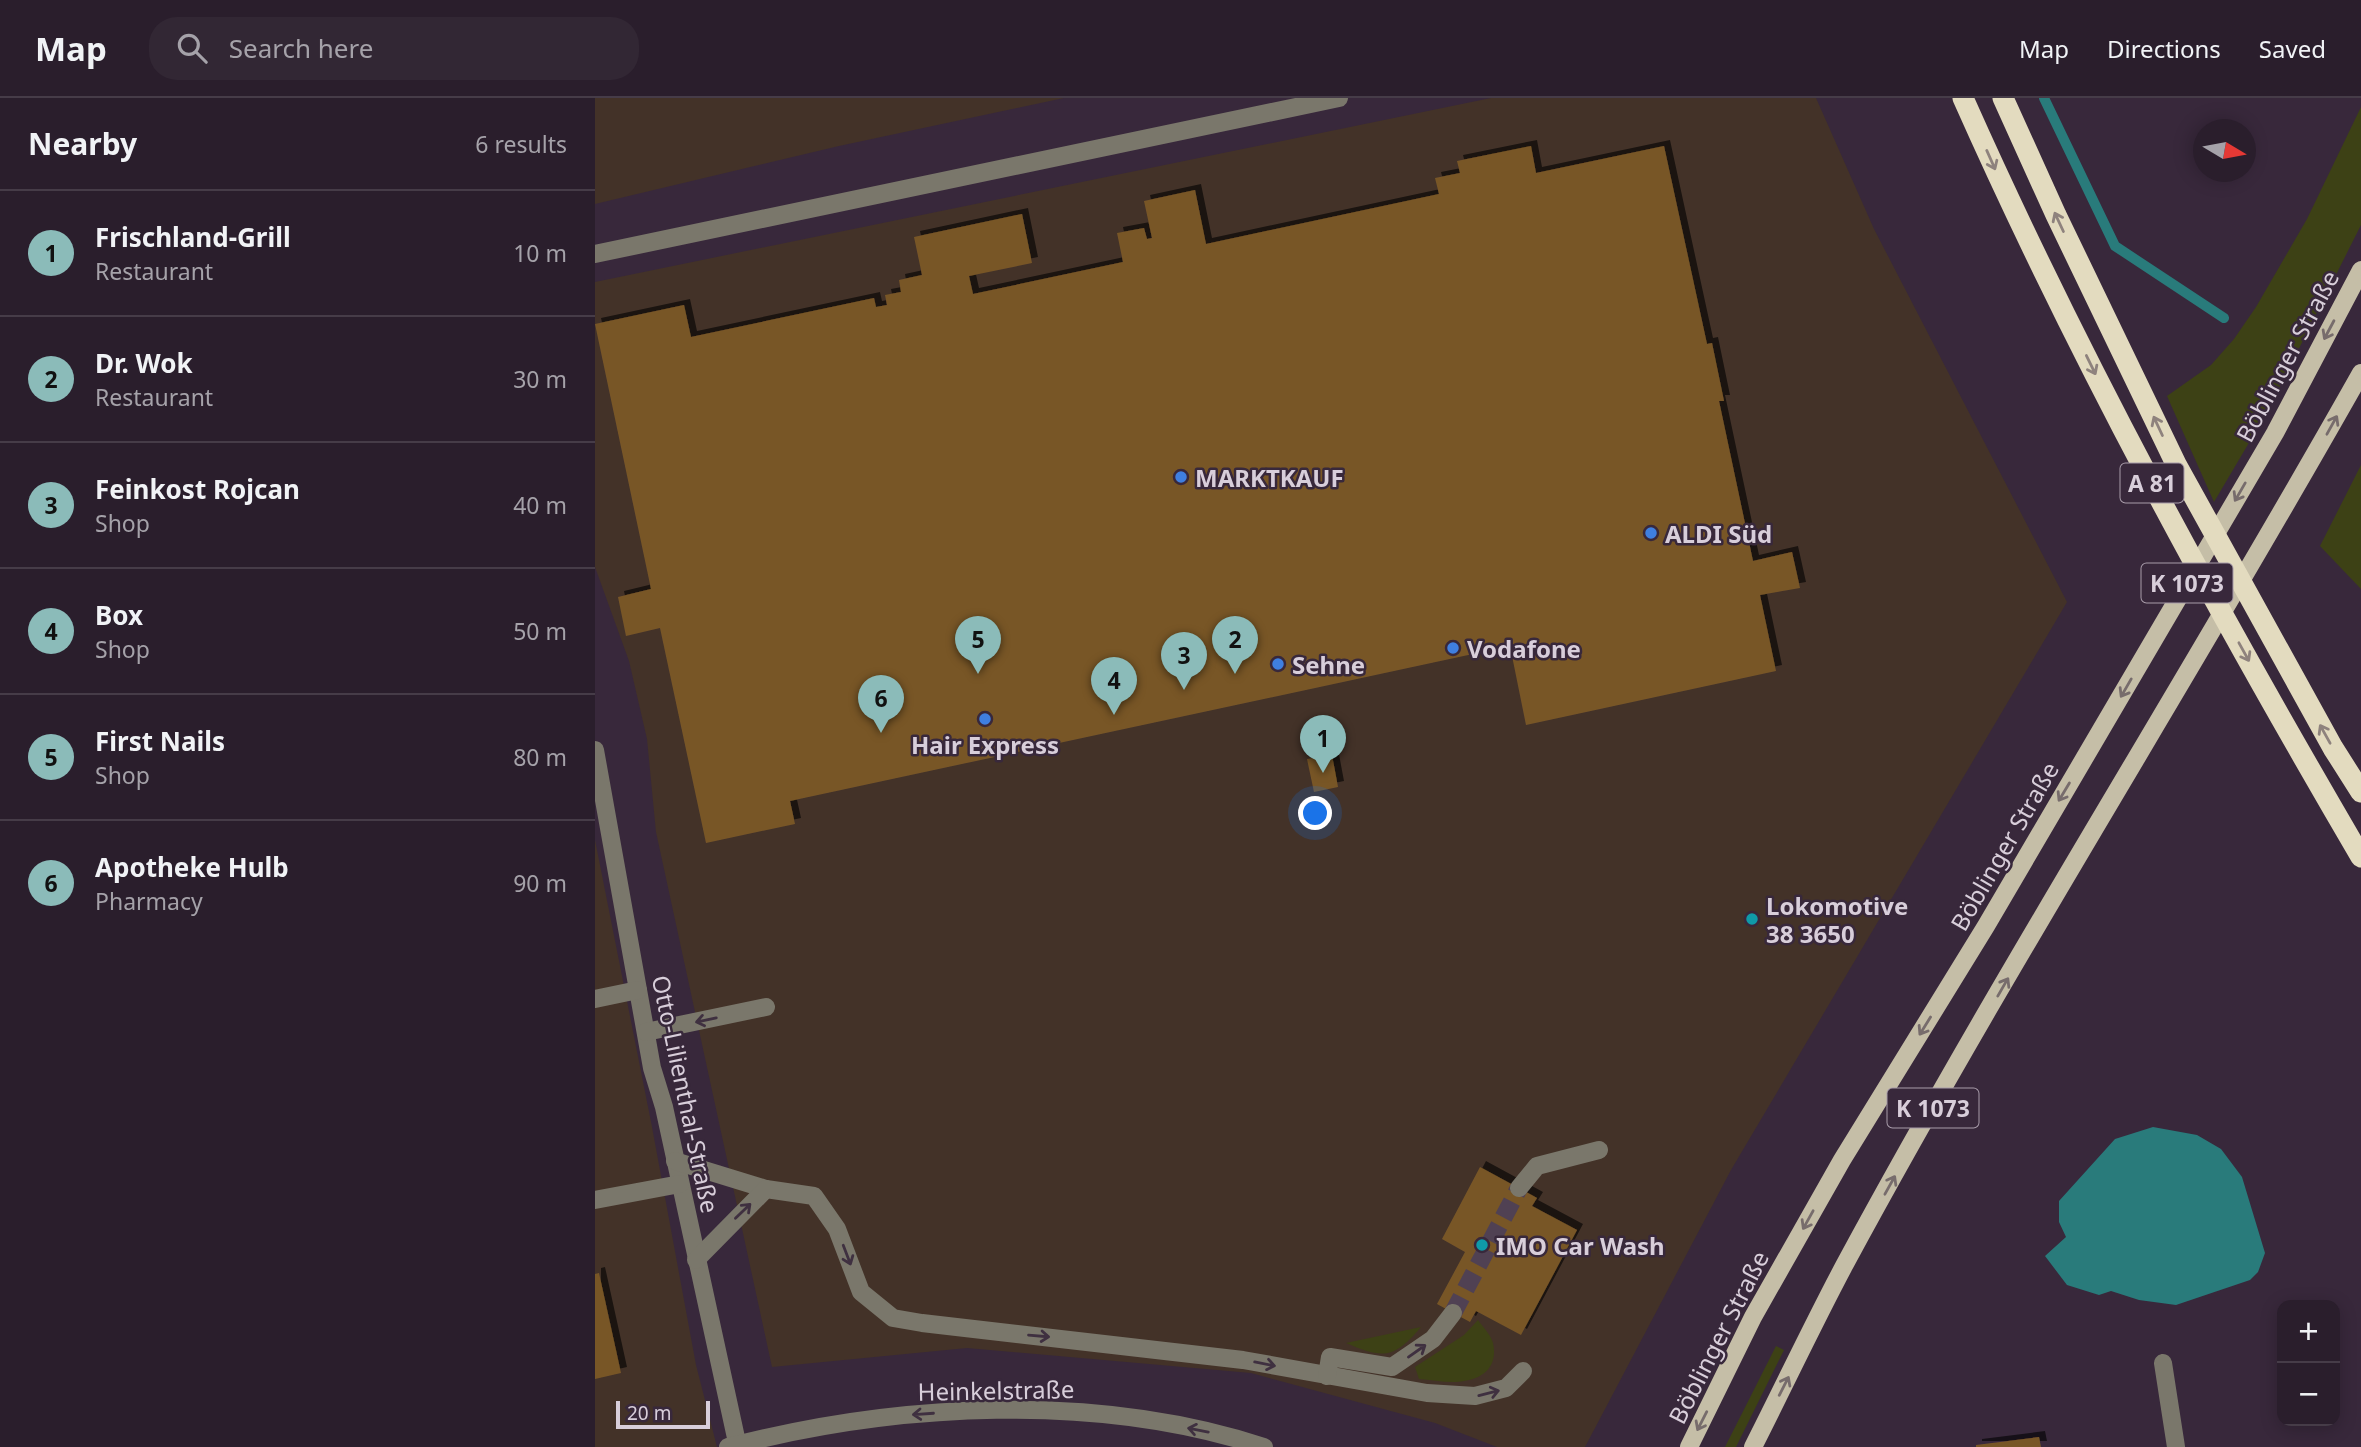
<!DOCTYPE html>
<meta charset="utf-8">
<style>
body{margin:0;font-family:"Noto Sans",sans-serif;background:#322734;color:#f1f3f6}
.controls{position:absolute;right:21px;bottom:21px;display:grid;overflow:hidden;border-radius:14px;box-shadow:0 4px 18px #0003}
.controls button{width:63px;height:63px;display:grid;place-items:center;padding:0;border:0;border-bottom:2px solid #463c48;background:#2a1e2c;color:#f1f3f6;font:35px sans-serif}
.compass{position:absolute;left:1598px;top:21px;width:63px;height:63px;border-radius:50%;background:#2a1e2c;box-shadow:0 4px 18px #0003;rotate:100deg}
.scale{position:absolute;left:21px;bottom:18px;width:94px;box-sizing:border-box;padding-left:7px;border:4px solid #d8ceda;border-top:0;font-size:19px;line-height:24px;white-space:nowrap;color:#d8ceda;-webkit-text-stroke:5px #38283b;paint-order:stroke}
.you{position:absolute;left:721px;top:716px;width:24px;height:24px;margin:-18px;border:5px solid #fff;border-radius:50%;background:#1a73e8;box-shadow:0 0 0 10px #1a73e833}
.badge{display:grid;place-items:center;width:46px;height:46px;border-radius:50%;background:#8bbbb9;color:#111;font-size:23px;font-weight:700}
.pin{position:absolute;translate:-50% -58px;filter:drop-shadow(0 2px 4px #0008)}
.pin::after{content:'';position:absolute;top:37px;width:24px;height:21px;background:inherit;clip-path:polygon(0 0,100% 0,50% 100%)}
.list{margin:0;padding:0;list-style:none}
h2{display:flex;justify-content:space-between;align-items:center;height:91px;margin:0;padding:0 28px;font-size:30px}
h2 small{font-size:23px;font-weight:400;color:#a5a2a9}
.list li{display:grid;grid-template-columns:46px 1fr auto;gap:21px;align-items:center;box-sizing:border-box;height:126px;padding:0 28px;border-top:2px solid #463c48}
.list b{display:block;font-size:26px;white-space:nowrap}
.list p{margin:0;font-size:23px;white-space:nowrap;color:#a5a2a9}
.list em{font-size:23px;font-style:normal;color:#a5a2a9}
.icon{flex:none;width:38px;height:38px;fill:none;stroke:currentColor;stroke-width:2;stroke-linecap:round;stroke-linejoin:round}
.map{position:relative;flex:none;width:1766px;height:1349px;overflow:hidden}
header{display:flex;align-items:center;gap:42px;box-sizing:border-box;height:98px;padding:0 35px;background:#2a1e2c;border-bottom:2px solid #463c48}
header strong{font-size:33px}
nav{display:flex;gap:38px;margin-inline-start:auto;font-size:24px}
.search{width:490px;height:63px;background:#322734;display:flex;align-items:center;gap:18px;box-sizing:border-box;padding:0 24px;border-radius:28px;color:#a5a2a9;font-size:26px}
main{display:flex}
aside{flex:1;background:#2a1e2c}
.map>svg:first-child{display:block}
</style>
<header>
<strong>Map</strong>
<div class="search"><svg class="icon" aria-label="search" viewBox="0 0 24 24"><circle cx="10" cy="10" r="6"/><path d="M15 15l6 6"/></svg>Search here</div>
<nav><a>Map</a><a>Directions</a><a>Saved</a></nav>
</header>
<main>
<aside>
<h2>Nearby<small>6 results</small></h2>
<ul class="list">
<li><span class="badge">1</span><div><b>Frischland-Grill</b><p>Restaurant</p></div><em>10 m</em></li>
<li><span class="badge">2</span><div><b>Dr. Wok</b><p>Restaurant</p></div><em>30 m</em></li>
<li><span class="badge">3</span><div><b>Feinkost Rojcan</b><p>Shop</p></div><em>40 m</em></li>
<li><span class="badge">4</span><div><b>Box</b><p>Shop</p></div><em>50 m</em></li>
<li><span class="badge">5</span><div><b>First Nails</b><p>Shop</p></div><em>80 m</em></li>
<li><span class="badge">6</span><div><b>Apotheke Hulb</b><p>Pharmacy</p></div><em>90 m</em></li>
</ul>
</aside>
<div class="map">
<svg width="1766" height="1349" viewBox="0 0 1766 1349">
<defs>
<filter id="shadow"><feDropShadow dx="6" dy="-6" stdDeviation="0" flood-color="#0009"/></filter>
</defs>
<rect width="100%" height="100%" fill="#38283b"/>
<!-- commercial -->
<g fill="#433228">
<polygon points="0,0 469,0 244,48 0,106"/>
<polygon points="896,0 1221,0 1279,131 1472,504 1136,1072 990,1349 902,1349 840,1325 656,1275 372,1250 177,1269 61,734 52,641 34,563 0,469 0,184"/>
<polygon points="0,742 57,1029 101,1267 122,1349 0,1349"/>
</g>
<!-- green -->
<g fill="#3d4115">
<polygon points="1766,9 1766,127 1671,316 1619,404 1572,298 1616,267 1639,241 1661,209 1712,121"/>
<polygon points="1766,367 1766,491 1725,448"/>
<path d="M 883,1222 C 888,1229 896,1237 898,1245 C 903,1267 890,1280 869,1283 C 856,1286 838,1282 824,1281 L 820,1269 L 869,1237 Z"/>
<path d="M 826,1229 C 799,1261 788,1261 751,1245 Z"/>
<polygon points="1181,1248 1189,1252 1141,1349 1130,1349"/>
</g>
<!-- water -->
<polygon fill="#297b7b" points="1558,1029 1602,1037 1626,1051 1647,1079 1670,1155 1663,1174 1655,1182 1581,1207 1544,1202 1516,1193 1504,1197 1472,1187 1450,1158 1471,1139 1464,1124 1464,1103 1520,1041"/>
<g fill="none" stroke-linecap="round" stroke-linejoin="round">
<!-- stream -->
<polyline stroke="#297b7b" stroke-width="10" points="1449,0 1520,148 1629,220"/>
</g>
<!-- building -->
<g fill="#785628" filter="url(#shadow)">
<polygon points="936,48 941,75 1069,48 1112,246 1117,245 1129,303 1124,303 1158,463 1197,454 1205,490 1165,497 1181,573 931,627 915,548 195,703 200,726 111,745 65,530 31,538 23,499 56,491 0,226 89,207 96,239 279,200 281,209 292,207 290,197 306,194 304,182 327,177 319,139 427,116 437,165 374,178 378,196 528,164 522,135 549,130 552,141 557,140 549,103 600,92 611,146 844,96 840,80 865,75 862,63"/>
<polygon points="737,657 743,689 719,694 712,661"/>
<polygon points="885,1069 942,1100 937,1108 982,1132 926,1237 881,1213 875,1224 842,1206 870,1154 847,1141"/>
<polygon points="4,1175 26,1275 0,1281 0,1176"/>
<polygon points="1444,1339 1446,1349 1381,1349 1381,1347"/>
</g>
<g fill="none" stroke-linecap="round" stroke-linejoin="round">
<!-- minor-tunnel -->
<polyline stroke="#504153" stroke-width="18" stroke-dasharray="18 9" stroke-linecap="butt" points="858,1215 924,1090"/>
<!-- minor -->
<g stroke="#7a776b" stroke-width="18">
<polyline points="0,156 744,0"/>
<polyline points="0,652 57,970 69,1009 143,1349"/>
<polyline points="0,901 43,892"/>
<polyline points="51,934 171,909"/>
<polyline points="80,1063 171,1091"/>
<polyline points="924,1090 942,1068 1004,1052"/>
<polyline points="0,1102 85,1086"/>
<polyline points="101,1162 171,1091 219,1098 242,1131 266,1194 298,1220 327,1225 648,1262 832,1295 880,1298 911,1290 928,1273"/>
<polyline points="1568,1265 1581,1349"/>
<polyline points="732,1278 735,1259 797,1269 838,1241 858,1215"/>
<path d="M 133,1349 C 302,1305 501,1294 669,1349"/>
</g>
<!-- major -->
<g stroke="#c5bea7" stroke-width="18">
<polyline points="1094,1349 1158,1219 1247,1062 1391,828 1680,335 1766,172"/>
<path d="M 1158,1349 C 1189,1288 1218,1226 1250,1166 C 1413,864 1598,574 1766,275"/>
</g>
<!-- highway -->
<g stroke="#e3dbbf" stroke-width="21">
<path d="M 1368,0 C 1484,261 1622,513 1766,759"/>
<polyline points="1408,0 1461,117 1581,366 1738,650 1766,694"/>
</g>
</g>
<!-- one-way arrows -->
<defs><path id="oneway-shaft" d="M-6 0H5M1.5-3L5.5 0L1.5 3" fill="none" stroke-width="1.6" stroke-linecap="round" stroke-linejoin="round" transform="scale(1.75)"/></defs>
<g stroke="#8e827d">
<use href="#oneway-shaft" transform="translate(1396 62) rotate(66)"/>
<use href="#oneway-shaft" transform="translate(1464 124) rotate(-115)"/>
<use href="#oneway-shaft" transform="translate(1496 267) rotate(64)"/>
<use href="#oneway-shaft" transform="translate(1563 328) rotate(-115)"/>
<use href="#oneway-shaft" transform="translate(1649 554) rotate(61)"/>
<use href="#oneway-shaft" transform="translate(1730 636) rotate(-119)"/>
</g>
<g stroke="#776c6c">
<use href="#oneway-shaft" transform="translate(1734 232) rotate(118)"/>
<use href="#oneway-shaft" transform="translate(1737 327) rotate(-61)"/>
<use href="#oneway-shaft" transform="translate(1645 394) rotate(120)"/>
<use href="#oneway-shaft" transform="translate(1531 590) rotate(120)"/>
<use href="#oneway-shaft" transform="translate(1469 694) rotate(121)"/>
<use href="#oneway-shaft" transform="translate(1408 889) rotate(-60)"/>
<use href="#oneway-shaft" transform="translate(1330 928) rotate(122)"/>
<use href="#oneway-shaft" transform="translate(1295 1087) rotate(-61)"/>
<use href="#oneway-shaft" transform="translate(1213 1122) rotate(119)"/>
<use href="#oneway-shaft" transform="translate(1189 1288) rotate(-63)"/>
<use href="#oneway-shaft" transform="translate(1107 1323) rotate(117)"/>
</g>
<g stroke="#3f3040">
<use href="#oneway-shaft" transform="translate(111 922) rotate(168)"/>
<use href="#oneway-shaft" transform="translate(148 1113) rotate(-44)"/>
<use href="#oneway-shaft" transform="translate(252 1157) rotate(69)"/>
<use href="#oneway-shaft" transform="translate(444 1238) rotate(5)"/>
<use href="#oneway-shaft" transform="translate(822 1253) rotate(-35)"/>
<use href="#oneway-shaft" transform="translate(670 1266) rotate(11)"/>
<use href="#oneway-shaft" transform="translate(894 1295) rotate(-14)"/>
<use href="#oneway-shaft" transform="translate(328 1316) rotate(176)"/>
<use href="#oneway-shaft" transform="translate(603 1332) rotate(-169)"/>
</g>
<!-- markers -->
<g fill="#3f7fe0" stroke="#38283b" stroke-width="2.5">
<circle cx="586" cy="379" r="7"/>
<circle cx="1056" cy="435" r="7"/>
<circle cx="858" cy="550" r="7"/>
<circle cx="683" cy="566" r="7"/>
<circle cx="390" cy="621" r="7"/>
</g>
<g fill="#0f9aa8" stroke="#38283b" stroke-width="2.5">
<circle cx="1157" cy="821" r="7"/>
<circle cx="887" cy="1147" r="7"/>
</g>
<g text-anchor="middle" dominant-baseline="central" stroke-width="5" stroke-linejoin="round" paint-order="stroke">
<!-- shield labels -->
<g fill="#38283b" stroke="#a89caa" stroke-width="2">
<rect x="1525.5" y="365.5" width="63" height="39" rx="5"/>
<rect x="1546.5" y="465.5" width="91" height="39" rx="5"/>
<rect x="1292.5" y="990.5" width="91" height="39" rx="5"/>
</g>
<g font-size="23" font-weight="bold" fill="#d8ceda">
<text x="1557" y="385">A 81</text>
<text x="1592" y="485">K 1073</text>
<text x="1338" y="1010">K 1073</text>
</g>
<!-- street labels -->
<g font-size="24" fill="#d8ceda" stroke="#38283b">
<text transform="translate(1692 258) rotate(-62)">Böblinger Straße</text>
<text transform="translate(1409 748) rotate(-60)">Böblinger Straße</text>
<text transform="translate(91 996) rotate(78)">Otto-Lilienthal-Straße</text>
<text transform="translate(1123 1239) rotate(-63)">Böblinger Straße</text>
<text transform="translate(401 1292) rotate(-1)">Heinkelstraße</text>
</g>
<!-- poi labels -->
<g font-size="24" font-weight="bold" fill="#d8ceda" stroke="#38283b" text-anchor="start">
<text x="600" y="379">MARKTKAUF</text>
<text x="1070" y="435">ALDI Süd</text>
<text x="872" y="550">Vodafone</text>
<text x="697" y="566">Sehne</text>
<text x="390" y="646" text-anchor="middle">Hair Express</text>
<text x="1171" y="807">Lokomotive<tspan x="1171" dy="28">38 3650</tspan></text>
<text x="901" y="1147">IMO Car Wash</text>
</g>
</g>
</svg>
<div class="controls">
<button>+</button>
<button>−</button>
</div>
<svg class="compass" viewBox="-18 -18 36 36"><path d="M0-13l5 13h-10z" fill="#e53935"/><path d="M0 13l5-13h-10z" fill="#a5a2a9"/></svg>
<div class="scale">20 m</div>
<div class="you"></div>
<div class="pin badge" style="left:728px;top:675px">1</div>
<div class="pin badge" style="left:640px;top:576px">2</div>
<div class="pin badge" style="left:589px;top:592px">3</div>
<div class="pin badge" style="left:519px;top:617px">4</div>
<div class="pin badge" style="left:383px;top:576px">5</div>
<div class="pin badge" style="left:286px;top:635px">6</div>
</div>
</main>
